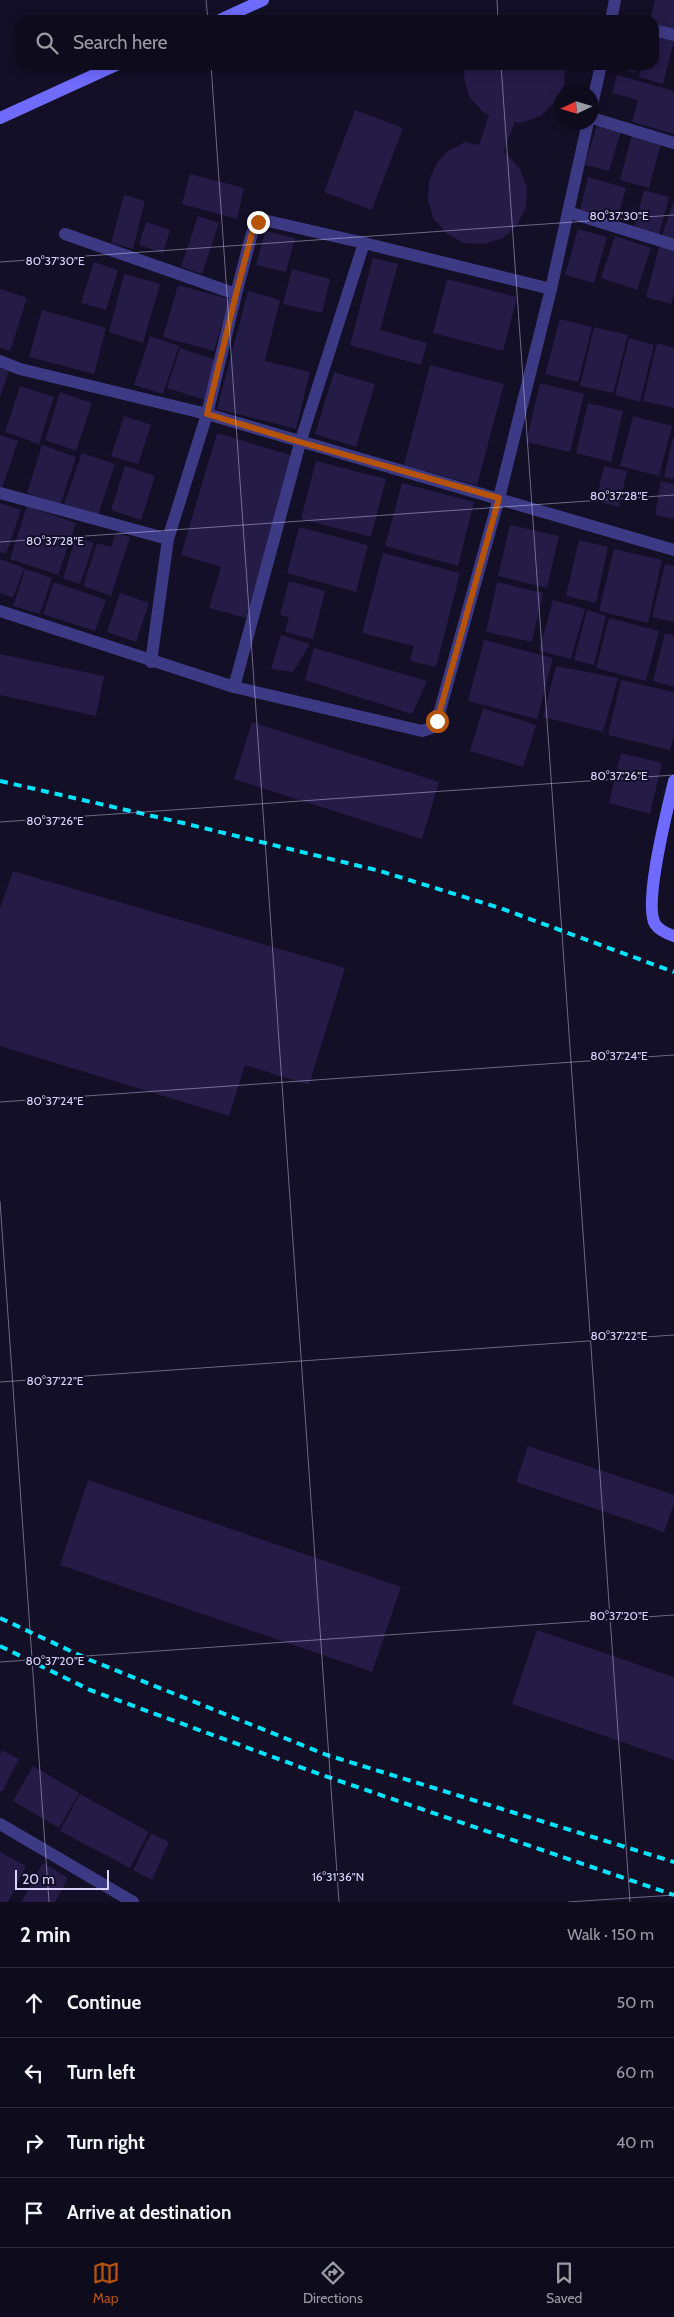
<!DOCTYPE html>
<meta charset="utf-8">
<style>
body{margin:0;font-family:Cabin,sans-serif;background:#1c1929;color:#f1f3f6}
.compass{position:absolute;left:554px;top:85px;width:45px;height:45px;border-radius:50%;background:#0e0b1c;box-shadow:0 2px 12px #0003;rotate:266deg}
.scale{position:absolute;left:15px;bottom:12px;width:94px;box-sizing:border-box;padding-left:5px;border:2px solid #d9d4ff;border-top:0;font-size:14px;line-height:18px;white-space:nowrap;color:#d9d4ff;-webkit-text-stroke:4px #130f26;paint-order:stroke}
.stop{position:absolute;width:15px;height:15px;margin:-11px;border:4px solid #b45309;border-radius:50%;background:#fff}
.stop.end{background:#b45309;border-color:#fff;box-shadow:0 1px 5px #0008}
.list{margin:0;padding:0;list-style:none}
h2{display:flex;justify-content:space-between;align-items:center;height:65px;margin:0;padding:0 20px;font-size:21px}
h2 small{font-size:16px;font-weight:400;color:#9b9ba3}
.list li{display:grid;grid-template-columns:32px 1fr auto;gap:15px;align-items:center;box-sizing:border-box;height:70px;padding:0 20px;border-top:1px solid #2e2b3b}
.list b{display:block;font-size:19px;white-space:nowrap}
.list em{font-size:16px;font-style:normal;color:#9b9ba3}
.icon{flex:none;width:28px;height:28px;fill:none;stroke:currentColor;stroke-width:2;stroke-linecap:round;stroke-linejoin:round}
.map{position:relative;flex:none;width:674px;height:1902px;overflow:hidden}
.search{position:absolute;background:#0e0b1c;box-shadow:0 2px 12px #0003;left:15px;right:15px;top:15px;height:55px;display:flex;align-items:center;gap:12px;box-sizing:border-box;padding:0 18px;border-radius:15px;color:#9b9ba3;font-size:19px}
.sheet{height:345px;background:#0e0b1c}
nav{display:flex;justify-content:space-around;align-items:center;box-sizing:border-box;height:70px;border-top:1px solid #2e2b3b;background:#0e0b1c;font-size:14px;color:#9b9ba3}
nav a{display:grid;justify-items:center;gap:2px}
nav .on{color:#b45309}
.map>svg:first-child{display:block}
</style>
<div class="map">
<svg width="674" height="1902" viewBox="0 0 674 1902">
<rect width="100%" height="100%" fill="#130f26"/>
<!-- building -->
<g fill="#241b47">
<polygon points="655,0 674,0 674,32 654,26 654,20 650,20"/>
<polygon points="654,35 674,41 663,84 639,77 642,65 654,65"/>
<polygon points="465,65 565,65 564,85 554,103 540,116 521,123 515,122 503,152 507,154 520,169 527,187 526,207 517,225 503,238 484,244 464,243 447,234 434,219 428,201 429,181 437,163 448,151 465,142 479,145 489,115 484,113 470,98 464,79"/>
<polygon points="615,65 637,65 635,73 615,67"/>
<polygon points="617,75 674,91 674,134 632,122 638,100 612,93"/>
<polygon points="355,110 403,128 372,210 324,192"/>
<polygon points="597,124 621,131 609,171 585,165"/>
<polygon points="632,135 661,143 649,188 620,180"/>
<polygon points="190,174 244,188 237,219 182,204"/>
<polygon points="588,177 626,188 617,220 580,210"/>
<polygon points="644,190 669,197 659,235 634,228"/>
<polygon points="124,195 145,201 133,249 111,243"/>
<polygon points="674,200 674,242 661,238"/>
<polygon points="198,216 219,223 202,274 181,267"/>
<polygon points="146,222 170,230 163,253 139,245"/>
<polygon points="578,229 607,237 594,283 565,275"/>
<polygon points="265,231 295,238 286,272 256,265"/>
<polygon points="615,236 651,248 637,290 601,278"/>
<polygon points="659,247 674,250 674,293 671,304 646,297"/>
<polygon points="373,258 398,264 380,330 427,343 421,365 350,345"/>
<polygon points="94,262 118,270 106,310 81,303"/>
<polygon points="292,269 330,279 322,313 283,304"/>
<polygon points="124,274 160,284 143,343 109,332"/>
<polygon points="447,279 517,297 503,351 433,333"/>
<polygon points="178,285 229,299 214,351 163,337"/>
<polygon points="0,289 27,298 10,351 0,348"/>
<polygon points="248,291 280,300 265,361 310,372 296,429 217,409"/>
<polygon points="42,310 106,328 94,374 29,357"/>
<polygon points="560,319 592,327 578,382 545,374"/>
<polygon points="594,327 628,335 613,393 580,386"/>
<polygon points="150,336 179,346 163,394 134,385"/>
<polygon points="629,338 654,345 640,402 615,395"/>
<polygon points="657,343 674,348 674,408 643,401"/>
<polygon points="180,348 218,361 205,400 167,388"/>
<polygon points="430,365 504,384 477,485 404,465"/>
<polygon points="0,368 9,371 0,397"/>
<polygon points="334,372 375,384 356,447 315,434"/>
<polygon points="540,383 584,394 570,452 526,442"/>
<polygon points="20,386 54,397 39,444 5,432"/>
<polygon points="60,392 92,403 76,451 45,440"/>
<polygon points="588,403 623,411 611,462 576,453"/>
<polygon points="124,416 151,425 138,464 111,456"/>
<polygon points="633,416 672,426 659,476 620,466"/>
<polygon points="217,433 293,456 246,618 209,608 221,567 181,555"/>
<polygon points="0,435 18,441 2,488 0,487"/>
<polygon points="673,437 674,437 674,479 664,477"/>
<polygon points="42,445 76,457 60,505 27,493"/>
<polygon points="82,453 115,464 98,515 64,504"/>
<polygon points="316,461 386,479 371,537 301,519"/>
<polygon points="125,466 155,476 141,520 111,510"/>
<polygon points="604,466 627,471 619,507 596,501"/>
<polygon points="661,481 674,484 674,519 655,515"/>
<polygon points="402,483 474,502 458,566 385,546"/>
<polygon points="0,503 21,510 6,554 0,552"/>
<polygon points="27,506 76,523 58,575 10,559"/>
<polygon points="510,525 559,536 547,588 498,576"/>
<polygon points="299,527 368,545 356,592 287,573"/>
<polygon points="116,533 130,537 111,596 83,586 97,543 111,547"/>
<polygon points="76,537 94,543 80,584 63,578"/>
<polygon points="579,540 608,547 596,603 566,596"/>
<polygon points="614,549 662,560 648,623 599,611"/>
<polygon points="383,553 460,573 436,667 410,661 414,646 362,633"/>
<polygon points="0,559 24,568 13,598 0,593"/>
<polygon points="665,564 674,566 674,622 652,617"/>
<polygon points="25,569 52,578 40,614 13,606"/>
<polygon points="289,581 325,591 313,639 285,632 289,617 280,615"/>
<polygon points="54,582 106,600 95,631 43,614"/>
<polygon points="497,582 543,593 532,642 486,632"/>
<polygon points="120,593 149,603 136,642 107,632"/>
<polygon points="553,600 585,609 571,659 539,651"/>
<polygon points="587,610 606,616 594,665 574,660"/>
<polygon points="609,618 659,631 646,681 596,668"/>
<polygon points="665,633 674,635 674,687 653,681"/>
<polygon points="281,635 310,644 293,672 271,669"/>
<polygon points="484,640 553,658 537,719 468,701"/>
<polygon points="314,648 427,681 412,714 305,680"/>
<polygon points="0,654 104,676 96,716 0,695"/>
<polygon points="556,666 618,678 603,732 543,717"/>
<polygon points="621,680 674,692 674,734 670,750 608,735"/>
<polygon points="483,708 536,725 523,767 470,751"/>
<polygon points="252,722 439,782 422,839 234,779"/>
<polygon points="621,753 662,763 650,814 609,803"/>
<polygon points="13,871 345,968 309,1085 245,1065 229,1116 0,1046 0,908"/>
<polygon points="528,1446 674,1495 674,1503 664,1532 516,1482"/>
<polygon points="88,1480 401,1587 372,1672 60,1565"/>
<polygon points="537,1630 674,1677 674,1760 512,1704"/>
<polygon points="2,1750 19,1759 2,1792 0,1791 0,1754"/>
<polygon points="33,1766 79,1793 59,1828 13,1801"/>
<polygon points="80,1794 149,1832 130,1868 60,1831"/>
<polygon points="151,1833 169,1842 152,1880 133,1870"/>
<polygon points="0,1852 26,1866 8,1902 0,1902"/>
<polygon points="43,1863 68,1878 55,1902 21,1902"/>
</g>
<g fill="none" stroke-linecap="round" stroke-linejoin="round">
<!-- street -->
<g stroke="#3d3a85" stroke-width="12">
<polyline points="611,20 615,0"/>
<polyline points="654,30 674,35"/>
<polyline points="592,105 601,65"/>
<polyline points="592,118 674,143"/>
<polyline points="568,212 674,245"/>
<polyline points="65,234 236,294"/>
<polyline points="0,361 20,369 207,414 674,550"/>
<polyline points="0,493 168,539"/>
<polyline points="0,611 234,687 300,443 364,243"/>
<polyline points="151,662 168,539 207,414 236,294 252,233 258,222 268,221 364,243 551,289"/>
<polyline points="234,687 422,731 431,728 437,721 499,498 551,289 588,122"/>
<polyline points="0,1824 133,1902"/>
</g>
<!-- secondary -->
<g stroke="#6f6bff" stroke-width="12">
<polyline points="220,20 263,0"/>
<polyline points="0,118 116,65"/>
<path d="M 674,781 C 668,807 643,903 655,924 C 659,930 668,934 674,936"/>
</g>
<!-- rail -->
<g stroke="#00e5ff" stroke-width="4" stroke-dasharray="8 6" stroke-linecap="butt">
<polyline points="0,781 183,823 380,871 500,908 674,972"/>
<polyline points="0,1618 90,1660 327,1755 674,1862"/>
<polyline points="0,1646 90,1690 322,1775 674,1895"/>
</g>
</g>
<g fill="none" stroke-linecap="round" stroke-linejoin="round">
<!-- route -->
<polyline stroke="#b45309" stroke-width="6" points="258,222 252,233 236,294 207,414 300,442 499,498 437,721"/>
</g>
<!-- ticks -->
<path fill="none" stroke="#d9d4ff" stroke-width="1" stroke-opacity="0.45" d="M 206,0 L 208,20M 497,0 L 498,20M 211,65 L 339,1902M 501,65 L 630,1902M 0,262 L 674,215M 0,542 L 674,495M 0,822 L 674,775M 0,1102 L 674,1055M 0,1201 L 49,1902M 0,1382 L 674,1335M 0,1662 L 674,1615M 568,1902 L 674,1895"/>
<g font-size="12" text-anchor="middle" fill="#d9d4ff" stroke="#130f26" stroke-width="4" stroke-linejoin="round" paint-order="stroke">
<text x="619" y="220">80°37'30"E</text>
<text x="55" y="265">80°37'30"E</text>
<text x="619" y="500">80°37'28"E</text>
<text x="55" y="545">80°37'28"E</text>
<text x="619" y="780">80°37'26"E</text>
<text x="55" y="825">80°37'26"E</text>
<text x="619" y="1060">80°37'24"E</text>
<text x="55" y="1105">80°37'24"E</text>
<text x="619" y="1340">80°37'22"E</text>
<text x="55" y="1385">80°37'22"E</text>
<text x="619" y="1620">80°37'20"E</text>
<text x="55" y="1665">80°37'20"E</text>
<text x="338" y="1881">16°31'36"N</text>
</g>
</svg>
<svg class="compass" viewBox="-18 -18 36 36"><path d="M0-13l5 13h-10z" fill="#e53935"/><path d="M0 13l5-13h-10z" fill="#9b9ba3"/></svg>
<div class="scale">20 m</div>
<div class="stop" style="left:437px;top:721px"></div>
<div class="stop end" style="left:258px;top:222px"></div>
<div class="search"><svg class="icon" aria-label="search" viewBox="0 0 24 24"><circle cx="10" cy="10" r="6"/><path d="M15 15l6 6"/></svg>Search here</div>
</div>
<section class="sheet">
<h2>2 min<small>Walk · 150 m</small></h2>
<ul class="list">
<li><svg class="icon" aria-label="ahead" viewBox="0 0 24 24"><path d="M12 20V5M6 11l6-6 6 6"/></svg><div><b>Continue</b></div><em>50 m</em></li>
<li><svg class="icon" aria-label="left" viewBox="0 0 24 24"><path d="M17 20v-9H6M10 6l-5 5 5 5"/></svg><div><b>Turn left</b></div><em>60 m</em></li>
<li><svg class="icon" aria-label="right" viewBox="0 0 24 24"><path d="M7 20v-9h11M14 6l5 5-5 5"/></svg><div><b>Turn right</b></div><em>40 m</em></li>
<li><svg class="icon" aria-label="arrive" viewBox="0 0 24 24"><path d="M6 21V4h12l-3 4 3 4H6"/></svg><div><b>Arrive at destination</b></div></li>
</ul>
</section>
<nav>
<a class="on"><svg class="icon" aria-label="map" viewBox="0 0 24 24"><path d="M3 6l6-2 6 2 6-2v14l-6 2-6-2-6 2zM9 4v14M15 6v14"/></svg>Map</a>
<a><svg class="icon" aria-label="directions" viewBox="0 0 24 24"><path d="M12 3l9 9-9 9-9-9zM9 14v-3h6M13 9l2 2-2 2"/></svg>Directions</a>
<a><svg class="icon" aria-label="saved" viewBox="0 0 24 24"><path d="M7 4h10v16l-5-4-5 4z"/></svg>Saved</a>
</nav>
